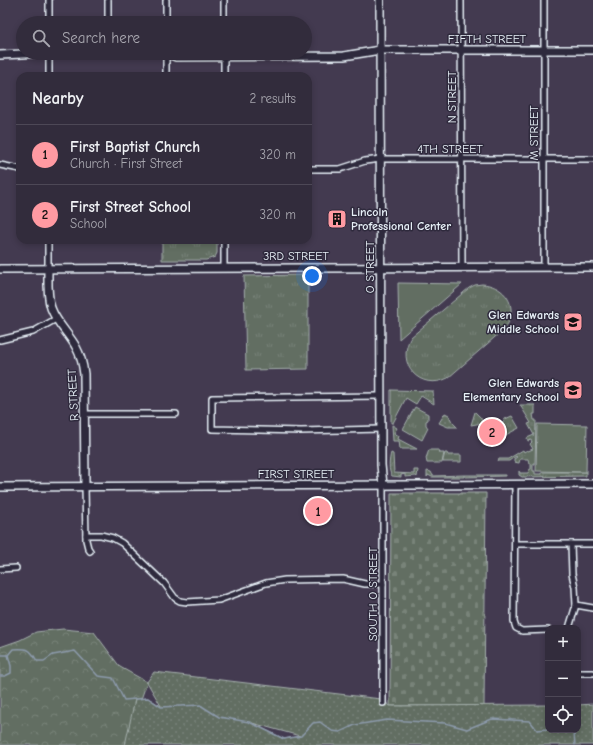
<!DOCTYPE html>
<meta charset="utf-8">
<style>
body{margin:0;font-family:"Comic Neue",sans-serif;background:#3d3847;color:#f1f3f6}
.controls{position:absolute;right:12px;bottom:12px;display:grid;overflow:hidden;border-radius:8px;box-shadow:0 2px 6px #0003}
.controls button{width:36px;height:36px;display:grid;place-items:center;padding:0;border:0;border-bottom:1px solid #4d4856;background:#322c3c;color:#f1f3f6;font:20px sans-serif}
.you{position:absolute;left:312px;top:276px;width:14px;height:14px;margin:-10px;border:3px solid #fff;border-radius:50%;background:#1a73e8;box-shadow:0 0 0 6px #1a73e833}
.badge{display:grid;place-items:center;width:26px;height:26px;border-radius:50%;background:#ff9aa2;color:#111;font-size:13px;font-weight:700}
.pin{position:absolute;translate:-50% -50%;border:2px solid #fff;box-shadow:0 1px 4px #0006}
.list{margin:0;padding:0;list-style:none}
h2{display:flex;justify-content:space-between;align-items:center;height:52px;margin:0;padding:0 16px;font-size:17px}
h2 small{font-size:13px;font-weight:400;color:#a8a7af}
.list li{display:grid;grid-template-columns:26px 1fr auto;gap:12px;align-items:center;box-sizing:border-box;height:60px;padding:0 16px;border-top:1px solid #4d4856}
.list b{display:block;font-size:15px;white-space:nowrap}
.list p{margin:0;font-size:13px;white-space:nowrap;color:#a8a7af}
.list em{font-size:13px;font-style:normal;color:#a8a7af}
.icon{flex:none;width:22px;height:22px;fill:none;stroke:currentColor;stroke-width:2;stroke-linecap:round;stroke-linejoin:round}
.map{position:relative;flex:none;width:593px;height:745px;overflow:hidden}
.search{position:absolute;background:#322c3c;box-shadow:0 2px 6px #0003;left:16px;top:16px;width:296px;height:44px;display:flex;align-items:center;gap:10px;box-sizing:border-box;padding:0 14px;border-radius:22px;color:#a8a7af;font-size:15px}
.panel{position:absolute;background:#322c3c;box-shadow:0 2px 6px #0003;left:16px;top:72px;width:296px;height:172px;border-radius:12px}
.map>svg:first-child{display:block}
</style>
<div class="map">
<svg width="593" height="745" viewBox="0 0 593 745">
<defs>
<pattern id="grass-tufts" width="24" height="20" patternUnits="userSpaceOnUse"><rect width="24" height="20" fill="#626e62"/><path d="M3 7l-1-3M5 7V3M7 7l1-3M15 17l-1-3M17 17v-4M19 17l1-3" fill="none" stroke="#788379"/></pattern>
<pattern id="forest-crowns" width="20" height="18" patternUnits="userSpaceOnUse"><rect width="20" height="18" fill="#626e62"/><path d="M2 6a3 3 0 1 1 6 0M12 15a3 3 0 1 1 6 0" fill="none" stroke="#788379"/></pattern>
<pattern id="cemetery-stones" width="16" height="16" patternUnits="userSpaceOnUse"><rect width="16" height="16" fill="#626e62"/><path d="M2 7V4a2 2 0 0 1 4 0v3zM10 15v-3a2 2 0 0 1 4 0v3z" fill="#788379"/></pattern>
<pattern id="park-dots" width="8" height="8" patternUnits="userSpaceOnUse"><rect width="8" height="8" fill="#626e62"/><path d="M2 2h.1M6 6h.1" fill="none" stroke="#788379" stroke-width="1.8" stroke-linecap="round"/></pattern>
</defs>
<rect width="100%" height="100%" fill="#433a50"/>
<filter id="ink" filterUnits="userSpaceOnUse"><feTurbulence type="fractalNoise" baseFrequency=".025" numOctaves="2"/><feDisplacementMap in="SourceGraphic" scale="8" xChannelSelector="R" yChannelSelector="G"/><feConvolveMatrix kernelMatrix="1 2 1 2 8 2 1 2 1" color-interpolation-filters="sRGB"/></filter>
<g filter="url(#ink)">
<!-- grass -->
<g fill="url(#grass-tufts)" stroke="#a5b0ad">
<polygon points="162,240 217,240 217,253 215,257 206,260 162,260"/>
<polygon points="305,275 308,281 308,369 246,370 244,276"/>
<path d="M 482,284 C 501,285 517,301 509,321 C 508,325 504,328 502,331 L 448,378 C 420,392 395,364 411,337 L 469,288 L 475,285 Z"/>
<polygon points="391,390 433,391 434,404 421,396 416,404 406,398 393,423 391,423"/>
<polygon points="520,405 535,405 535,414 533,414 534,420 536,420 535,464 533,464 533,471 535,471 535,474 542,474 542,472 586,472 586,476 522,477 519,475 519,471 520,473 528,473 529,470 531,469 531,463 529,463 528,459 520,459 519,463 514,462 514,459 517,457 516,456 509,461 498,461 499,459 508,459 523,450 524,452 527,450 528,451 533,449 530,444 532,442 531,440 528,441 527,438 534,435 528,424 531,423"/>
<polygon points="415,407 428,414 428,420 426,421 426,425 428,428 422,440 403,429"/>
<polygon points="512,416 519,428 498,439 493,431 494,428 502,425 505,419"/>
<polygon points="392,425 397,428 394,433 399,436 398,439 417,449 400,449 399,441 393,441"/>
<polygon points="429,450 439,450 440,453 444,453 442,463 427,463 426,458"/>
<path d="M 391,453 L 393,454 L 394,473 L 414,474 L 414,470 L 418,470 L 417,477 L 416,476 L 405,477 L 405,474 L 401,475 L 401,477 L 392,476 C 388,471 389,460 391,453 Z"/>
<polygon points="445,453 447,453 448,455 461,455 461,462 443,462 443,460"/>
<polygon points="427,471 431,472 433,476 464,475 464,477 432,477 428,475 427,477"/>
<polygon points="465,475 506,475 506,476 465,477"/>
</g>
<!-- forest -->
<polygon fill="url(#forest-crowns)" stroke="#a5b0ad" points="63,629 94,632 120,667 147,682 125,745 0,745 0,647 20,640 36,632"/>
<!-- cemetery -->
<polygon fill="url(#cemetery-stones)" stroke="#a5b0ad" points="391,493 486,493 484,706 390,706"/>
<!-- park -->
<g fill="url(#park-dots)" stroke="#a5b0ad" fill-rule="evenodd">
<polygon points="475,412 481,418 482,423 471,425"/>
<polygon points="445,413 449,415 452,422 457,427 448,427 439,423"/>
<path d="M 154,672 L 381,699 L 390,706 L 548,705 L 548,730 L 578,730 L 578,705 L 593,704 L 593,745 L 125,745 L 135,699 L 148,698 L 161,706 L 147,682 ZM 252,723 L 300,736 L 284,739 Z"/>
</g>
<!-- pitch -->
<g fill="#626e62" stroke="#a5b0ad">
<polygon points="398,283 462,284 399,339"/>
<polygon points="537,424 587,425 586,472 536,471"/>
</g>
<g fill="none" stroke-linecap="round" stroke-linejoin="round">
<!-- stream -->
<g stroke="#8d9bad" stroke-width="1.5">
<path d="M 0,655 L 8,655 L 13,649 C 27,648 30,648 37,661 L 44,661 L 53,655 L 75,651 L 98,676 L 113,678 L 124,700 L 148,698 L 161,707 L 200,705 L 219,717 L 249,722 L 284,739 L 301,736 L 313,723 L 320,722 L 332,731 L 340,732 L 355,725 L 387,720 L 445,723 L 467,729 L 492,719 L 530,721 L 537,730 L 548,729"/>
<polyline points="0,676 5,676 11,673 11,666 8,655"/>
<polyline points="569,730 574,733 575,745"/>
</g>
<defs>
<g id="street">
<polyline points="49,0 49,23"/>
<polyline points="108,0 108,23"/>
<polyline points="166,0 166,23"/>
<polyline points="224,0 224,23"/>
<polyline points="461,0 462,267"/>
<polyline points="544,0 544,267"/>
<polyline points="166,53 166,76"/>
<polyline points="49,76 49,53"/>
<polyline points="224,76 224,53"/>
<polyline points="0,165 20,169"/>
<polyline points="308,169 340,169 365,161 381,159 593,159"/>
<polyline points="224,240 224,268"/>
<polyline points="48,269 48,240"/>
<polyline points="0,340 33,332 56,319"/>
<polyline points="381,396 212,398 212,429 301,431 381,429"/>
<polyline points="85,414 176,414"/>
<polyline points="515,484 514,622 516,628 522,631 548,630"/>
<polyline points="383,485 383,703"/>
<polyline points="85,486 86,540 88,548 90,551"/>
<polyline points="86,535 101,535 113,538 122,543 164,583 175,598 180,601 187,602 219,600 266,583 285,580 343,579 365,584 383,584"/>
<polyline points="515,544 593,544"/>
<polyline points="0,569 16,568"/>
<polyline points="576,605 593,608"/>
<polyline points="569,628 576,605 575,587 572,574 571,544"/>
<polyline points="578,673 593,673"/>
</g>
<g id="secondary">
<polyline points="380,0 381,465 383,485"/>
<polyline points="166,53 176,57 344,56 380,50 593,50"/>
<polyline points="0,55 45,53"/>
<polyline points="0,269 593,267"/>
<path d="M 48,269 C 48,282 47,296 51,308 C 57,324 69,334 76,347 C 81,356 83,365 84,374 L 85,486"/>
<polyline points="0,487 593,484"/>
</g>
</defs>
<!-- street casing -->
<use href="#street" stroke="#e8f1f8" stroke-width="8"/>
<!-- secondary casing -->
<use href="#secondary" stroke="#e8f1f8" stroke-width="10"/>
<!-- street -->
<use href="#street" stroke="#2f2a3d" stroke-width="5"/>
<!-- secondary -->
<use href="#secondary" stroke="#2f2a3d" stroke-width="7"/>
</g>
</g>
<!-- icons -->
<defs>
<symbol id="building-square" viewBox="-11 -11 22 22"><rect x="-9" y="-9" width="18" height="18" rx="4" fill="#ff9aa2" stroke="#2f2a3d"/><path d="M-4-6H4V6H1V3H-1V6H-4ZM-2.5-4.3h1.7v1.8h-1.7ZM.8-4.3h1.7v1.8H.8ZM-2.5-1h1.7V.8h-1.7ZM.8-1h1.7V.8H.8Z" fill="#111"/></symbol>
<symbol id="school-square" viewBox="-11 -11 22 22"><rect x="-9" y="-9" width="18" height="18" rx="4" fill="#ff9aa2" stroke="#2f2a3d"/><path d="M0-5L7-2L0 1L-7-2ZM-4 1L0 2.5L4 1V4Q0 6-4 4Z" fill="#111"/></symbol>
</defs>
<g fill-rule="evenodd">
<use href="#building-square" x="326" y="208" width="22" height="22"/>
<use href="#school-square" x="562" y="311" width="22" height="22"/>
<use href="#school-square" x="562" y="379" width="22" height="22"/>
</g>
<g text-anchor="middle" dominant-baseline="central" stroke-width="3" stroke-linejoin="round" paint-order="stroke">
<!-- street labels -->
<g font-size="12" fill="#e8f1f8" stroke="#2f2a3d">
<text x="487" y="39">FIFTH STREET</text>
<text transform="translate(452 97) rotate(-90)">N STREET</text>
<text transform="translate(534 133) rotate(-90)">M STREET</text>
<text x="450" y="149">4TH STREET</text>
<text x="296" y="256">3RD STREET</text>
<text transform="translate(370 267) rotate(-90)">O STREET</text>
<text transform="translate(73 395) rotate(-93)">R STREET</text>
<text x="296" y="474">FIRST STREET</text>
<text transform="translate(373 594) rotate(-90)">SOUTH O STREET</text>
</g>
<!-- poi labels -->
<g font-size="12" font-weight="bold" fill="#e8f1f8" stroke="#2f2a3d" text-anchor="end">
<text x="351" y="212" text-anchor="start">Lincoln<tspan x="351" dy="14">Professional Center</tspan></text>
<text x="559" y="315">Glen Edwards<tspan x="559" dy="14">Middle School</tspan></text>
<text x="559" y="383">Glen Edwards<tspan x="559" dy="14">Elementary School</tspan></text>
</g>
</g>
</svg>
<div class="controls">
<button>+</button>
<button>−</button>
<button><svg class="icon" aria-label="locate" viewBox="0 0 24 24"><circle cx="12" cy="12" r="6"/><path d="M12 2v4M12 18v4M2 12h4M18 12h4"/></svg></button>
</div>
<div class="you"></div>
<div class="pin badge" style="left:318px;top:511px">1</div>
<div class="pin badge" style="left:492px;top:432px">2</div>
<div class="search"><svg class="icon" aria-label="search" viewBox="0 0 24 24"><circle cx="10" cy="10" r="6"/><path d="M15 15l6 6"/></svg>Search here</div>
<section class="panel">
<h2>Nearby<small>2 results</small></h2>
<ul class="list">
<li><span class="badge">1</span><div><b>First Baptist Church</b><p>Church · First Street</p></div><em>320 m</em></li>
<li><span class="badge">2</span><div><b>First Street School</b><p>School</p></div><em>320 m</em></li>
</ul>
</section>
</div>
